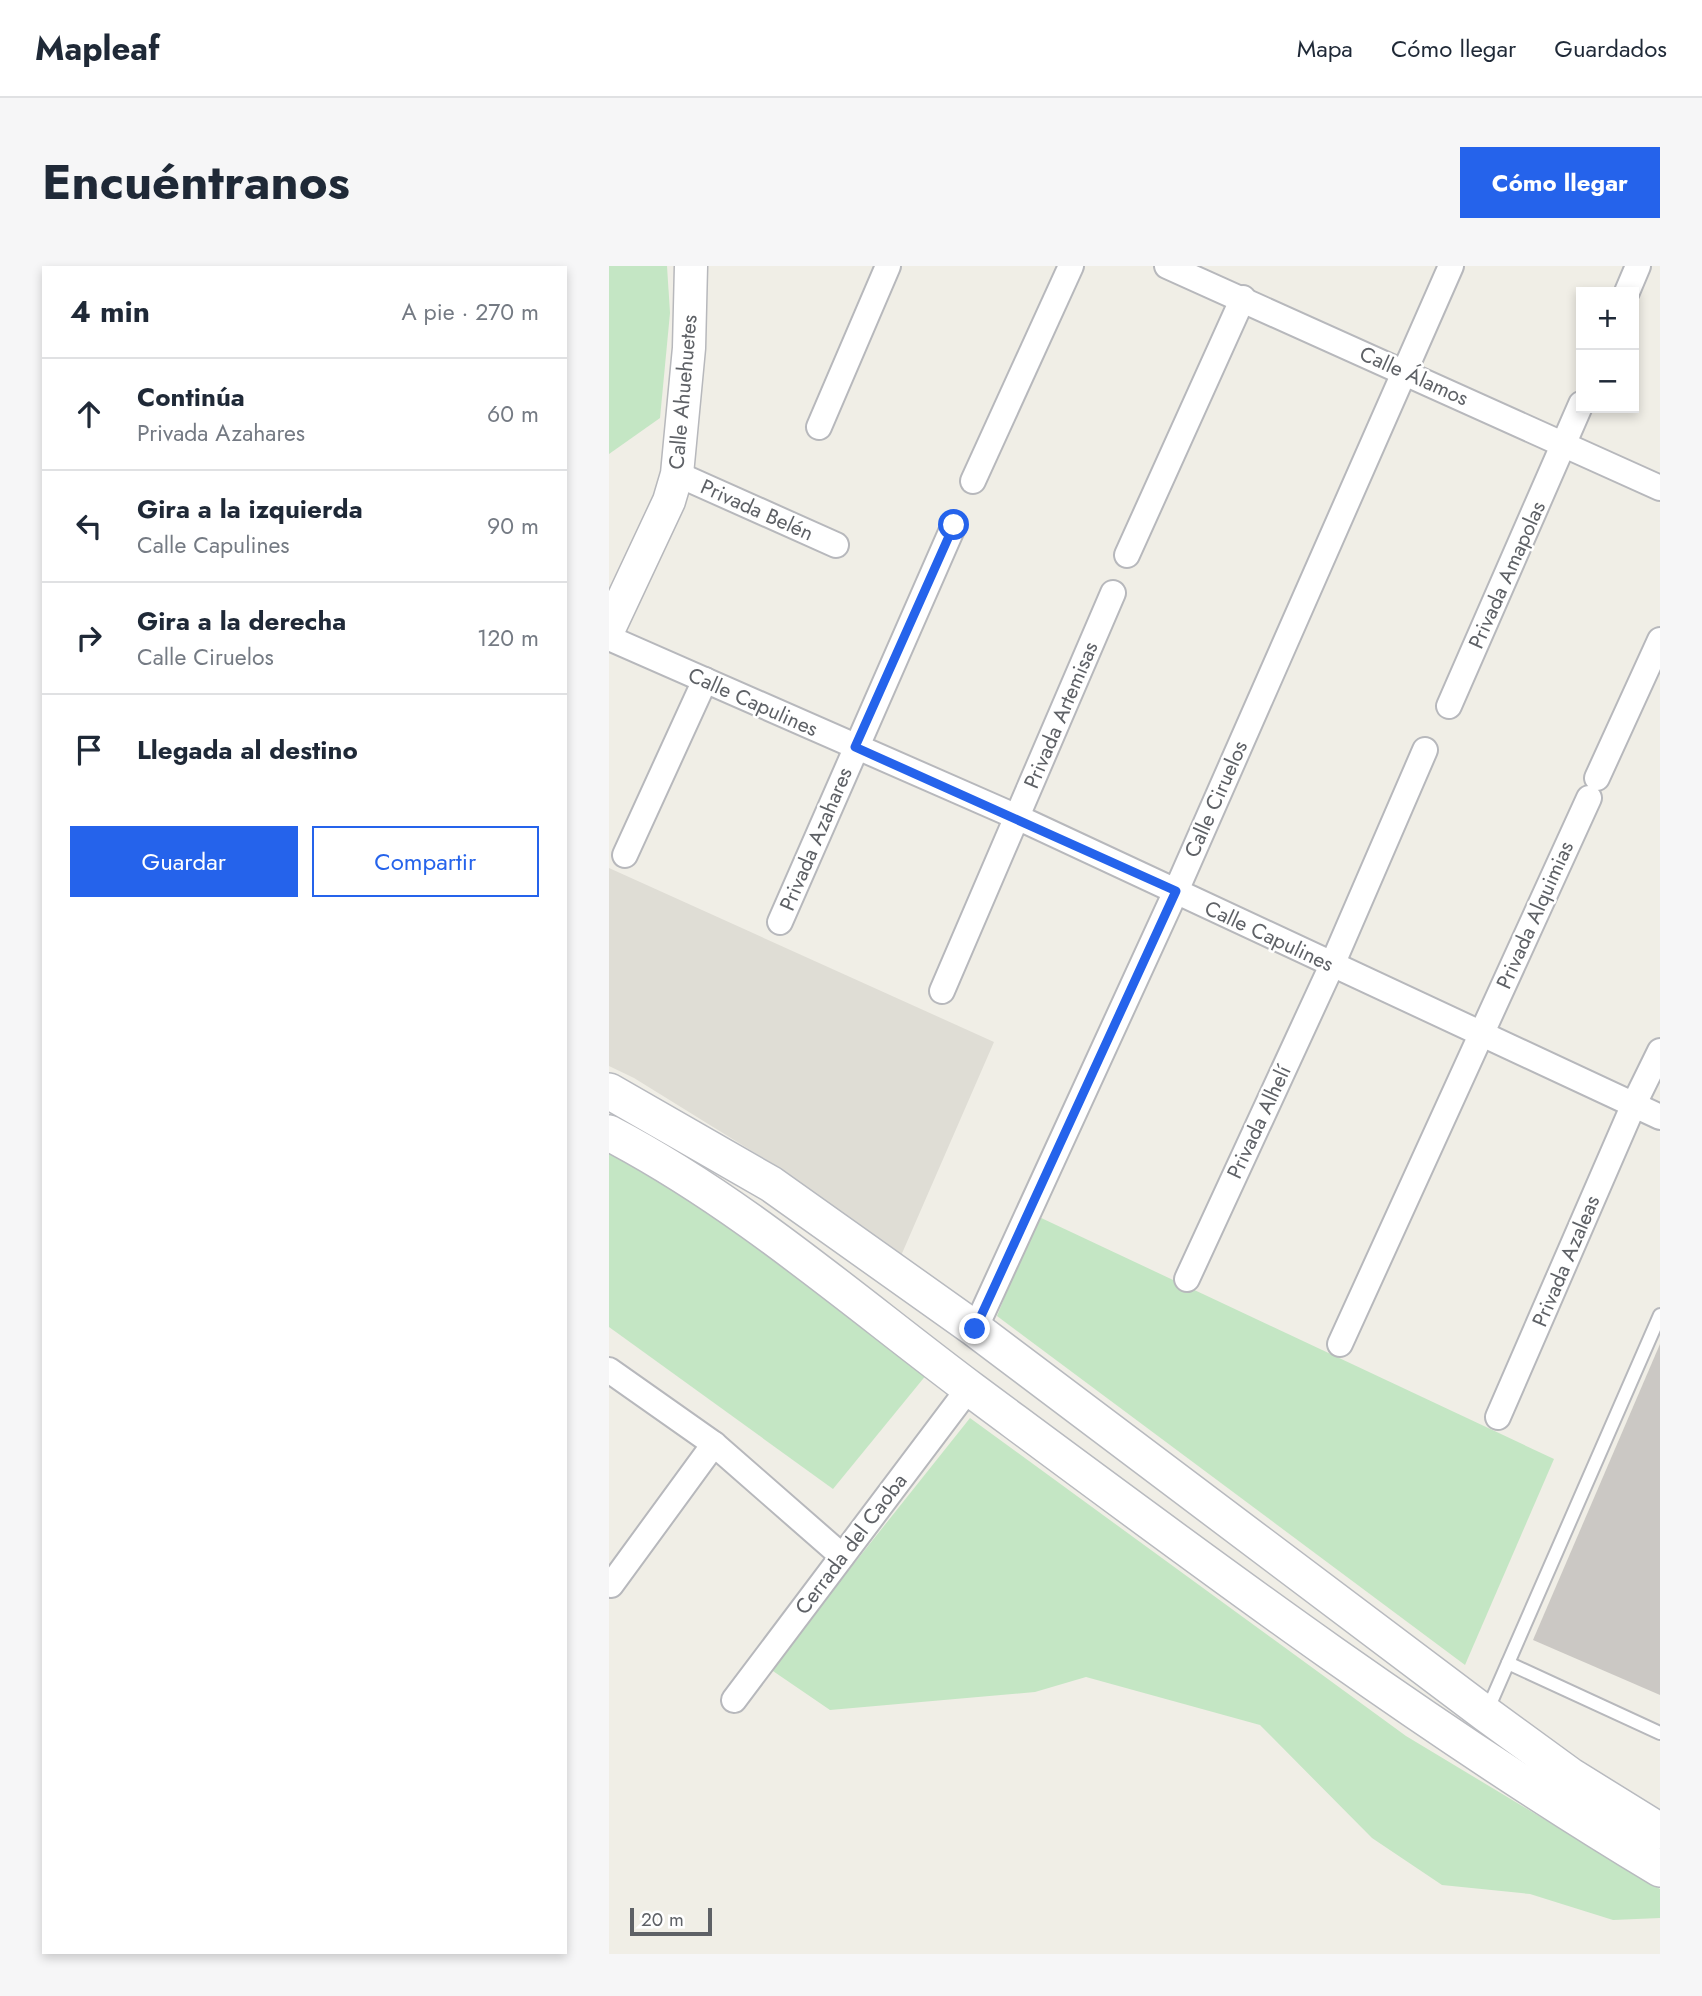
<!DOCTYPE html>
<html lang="es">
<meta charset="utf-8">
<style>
body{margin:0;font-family:Jost,sans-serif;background:#f6f6f7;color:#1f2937}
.controls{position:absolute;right:21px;top:21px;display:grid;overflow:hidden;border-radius:0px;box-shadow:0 4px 10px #0003}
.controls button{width:63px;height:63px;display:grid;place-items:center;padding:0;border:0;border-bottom:2px solid #e0e1e3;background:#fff;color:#1f2937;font:35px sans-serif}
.scale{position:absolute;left:21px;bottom:18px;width:82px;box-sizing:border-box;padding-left:7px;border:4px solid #5e6166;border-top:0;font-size:19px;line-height:24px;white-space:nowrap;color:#5e6166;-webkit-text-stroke:5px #fff;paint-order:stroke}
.stop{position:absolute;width:21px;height:21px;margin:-16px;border:5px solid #2563eb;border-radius:50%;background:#fff}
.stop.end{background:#2563eb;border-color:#fff;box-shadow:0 2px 7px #0008}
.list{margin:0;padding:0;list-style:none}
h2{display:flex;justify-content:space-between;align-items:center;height:91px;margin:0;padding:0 28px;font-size:30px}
h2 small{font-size:23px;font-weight:400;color:#747a83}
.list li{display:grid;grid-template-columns:46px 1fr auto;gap:21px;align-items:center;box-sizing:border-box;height:112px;padding:0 28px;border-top:2px solid #e0e1e3}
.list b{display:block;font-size:26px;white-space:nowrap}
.list p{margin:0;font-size:23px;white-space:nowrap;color:#747a83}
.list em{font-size:23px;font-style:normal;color:#747a83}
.actions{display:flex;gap:14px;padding:21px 28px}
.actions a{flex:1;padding:16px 0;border:2px solid #2563eb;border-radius:0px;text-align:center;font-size:24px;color:#2563eb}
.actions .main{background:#2563eb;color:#fff}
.icon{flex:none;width:38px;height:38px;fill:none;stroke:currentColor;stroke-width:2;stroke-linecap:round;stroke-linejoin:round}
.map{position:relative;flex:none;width:1051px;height:1688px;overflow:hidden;border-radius:0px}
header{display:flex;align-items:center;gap:42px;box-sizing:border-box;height:98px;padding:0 35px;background:#fff;border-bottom:2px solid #e0e1e3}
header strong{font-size:33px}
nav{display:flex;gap:38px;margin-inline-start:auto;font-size:24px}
.intro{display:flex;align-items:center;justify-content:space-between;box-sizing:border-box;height:168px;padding:0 42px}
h1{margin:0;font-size:49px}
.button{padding:18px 32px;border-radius:0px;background:#2563eb;color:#fff;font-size:24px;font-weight:700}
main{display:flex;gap:42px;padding:0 42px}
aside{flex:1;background:#fff;border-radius:0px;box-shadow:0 4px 10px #0003}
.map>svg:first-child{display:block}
</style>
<header>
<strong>Mapleaf</strong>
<nav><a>Mapa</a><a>Cómo llegar</a><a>Guardados</a></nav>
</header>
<div class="intro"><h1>Encuéntranos</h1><a class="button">Cómo llegar</a></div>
<main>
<aside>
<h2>4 min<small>A pie · 270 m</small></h2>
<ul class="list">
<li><svg class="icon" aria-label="ahead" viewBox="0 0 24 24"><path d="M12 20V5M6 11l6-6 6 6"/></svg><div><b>Continúa</b><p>Privada Azahares</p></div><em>60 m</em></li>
<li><svg class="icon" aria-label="left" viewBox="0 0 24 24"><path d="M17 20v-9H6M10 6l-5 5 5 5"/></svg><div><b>Gira a la izquierda</b><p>Calle Capulines</p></div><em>90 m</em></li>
<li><svg class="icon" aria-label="right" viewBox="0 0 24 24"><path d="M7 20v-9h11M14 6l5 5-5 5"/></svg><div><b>Gira a la derecha</b><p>Calle Ciruelos</p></div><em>120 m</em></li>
<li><svg class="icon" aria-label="arrive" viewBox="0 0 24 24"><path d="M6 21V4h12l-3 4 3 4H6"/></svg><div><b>Llegada al destino</b></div></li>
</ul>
<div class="actions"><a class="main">Guardar</a><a>Compartir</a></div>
</aside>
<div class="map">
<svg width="1051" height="1688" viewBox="0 0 1051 1688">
<rect width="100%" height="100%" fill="#f0eee6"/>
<!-- education -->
<polygon fill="#dfddd5" points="0,602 385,776 291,992 177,906 25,812 0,800"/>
<!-- green -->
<g fill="#c4e6c4">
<polygon points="0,0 58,0 61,47 51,152 0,188"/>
<polygon points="0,883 66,919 318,1108 224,1223 0,1061"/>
<polygon points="428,950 945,1193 856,1399 388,1050"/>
<polygon points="361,1152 797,1470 1051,1623 1051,1652 1004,1654 921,1628 833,1619 763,1572 651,1459 477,1411 426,1426 221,1444 161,1403"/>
</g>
<!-- building -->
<polygon fill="#cbc8c4" points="1051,1078 1051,1429 924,1374"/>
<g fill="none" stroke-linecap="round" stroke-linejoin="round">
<defs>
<g id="service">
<polyline points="899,1397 1051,1467"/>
<polyline points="878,1445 1051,1049"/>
</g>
<g id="minor">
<polyline points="558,0 1051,222"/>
<polyline points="1018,26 1029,0"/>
<polyline points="210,161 279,0"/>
<polyline points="68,208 227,279"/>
<polyline points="364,215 462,0"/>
<polyline points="518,289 634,32"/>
<polyline points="0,372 408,551 1051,851"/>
<polyline points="840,440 972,138"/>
<polyline points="988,512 1051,374"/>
<polyline points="16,589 96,414"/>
<polyline points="171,656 345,259"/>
<polyline points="333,725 504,327"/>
<polyline points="578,1013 723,699 816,484"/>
<polyline points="366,1063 567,625 842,0"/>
<polyline points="731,1078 980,532"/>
<polyline points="0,1104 105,1178 233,1290"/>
<polyline points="889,1151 1025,838 1051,785"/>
<polyline points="2,1319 105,1178"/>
<polyline points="125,1434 360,1122"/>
</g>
<polyline id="tertiary" points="0,363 60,235 68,208 80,82 82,0"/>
<g id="secondary">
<polyline points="0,825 162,918 366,1063 877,1448 962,1510 1051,1565"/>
<path d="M 0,867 C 132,936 244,1035 363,1124 C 588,1291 811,1459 1051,1603"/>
</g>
</defs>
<!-- service casing -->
<use href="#service" stroke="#b7b8bc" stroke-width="16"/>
<!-- minor casing -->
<use href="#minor" stroke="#b7b8bc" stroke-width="28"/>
<!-- tertiary casing -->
<use href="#tertiary" stroke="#b7b8bc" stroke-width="35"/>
<!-- secondary casing -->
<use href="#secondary" stroke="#b8babf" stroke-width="38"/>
<!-- service -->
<use href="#service" stroke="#fff" stroke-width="12"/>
<!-- minor -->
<use href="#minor" stroke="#fff" stroke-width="24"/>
<!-- tertiary -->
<use href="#tertiary" stroke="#fff" stroke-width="32"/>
<!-- secondary -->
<use href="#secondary" stroke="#fff" stroke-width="35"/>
</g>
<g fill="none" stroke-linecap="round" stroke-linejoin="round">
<!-- route -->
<polyline stroke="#2563eb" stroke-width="9" points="345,259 246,481 567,625 366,1063"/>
</g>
<g text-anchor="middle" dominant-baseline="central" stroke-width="5" stroke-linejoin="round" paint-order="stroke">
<!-- street labels -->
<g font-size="21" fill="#5e6166" stroke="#fff">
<text transform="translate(805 110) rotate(24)">Calle Álamos</text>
<text transform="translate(74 126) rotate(-85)">Calle Ahuehuetes</text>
<text transform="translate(148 244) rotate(24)">Privada Belén</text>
<text transform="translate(898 309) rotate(-66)">Privada Amapolas</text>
<text transform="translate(144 436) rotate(24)">Calle Capulines</text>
<text transform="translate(452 449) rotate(-67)">Privada Artemisas</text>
<text transform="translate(607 533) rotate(-66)">Calle Ciruelos</text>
<text transform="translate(207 573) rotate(-67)">Privada Azahares</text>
<text transform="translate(926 649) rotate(-66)">Privada Alquimias</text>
<text transform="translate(660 670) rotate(25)">Calle Capulines</text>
<text transform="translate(650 856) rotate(-65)">Privada Alhelí</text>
<text transform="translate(957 995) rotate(-67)">Privada Azaleas</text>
<text transform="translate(242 1278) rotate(-53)">Cerrada del Caoba</text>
</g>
</g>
</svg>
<div class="controls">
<button>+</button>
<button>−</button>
</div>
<div class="scale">20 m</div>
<div class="stop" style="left:345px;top:259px"></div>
<div class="stop end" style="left:366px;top:1063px"></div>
</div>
</main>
